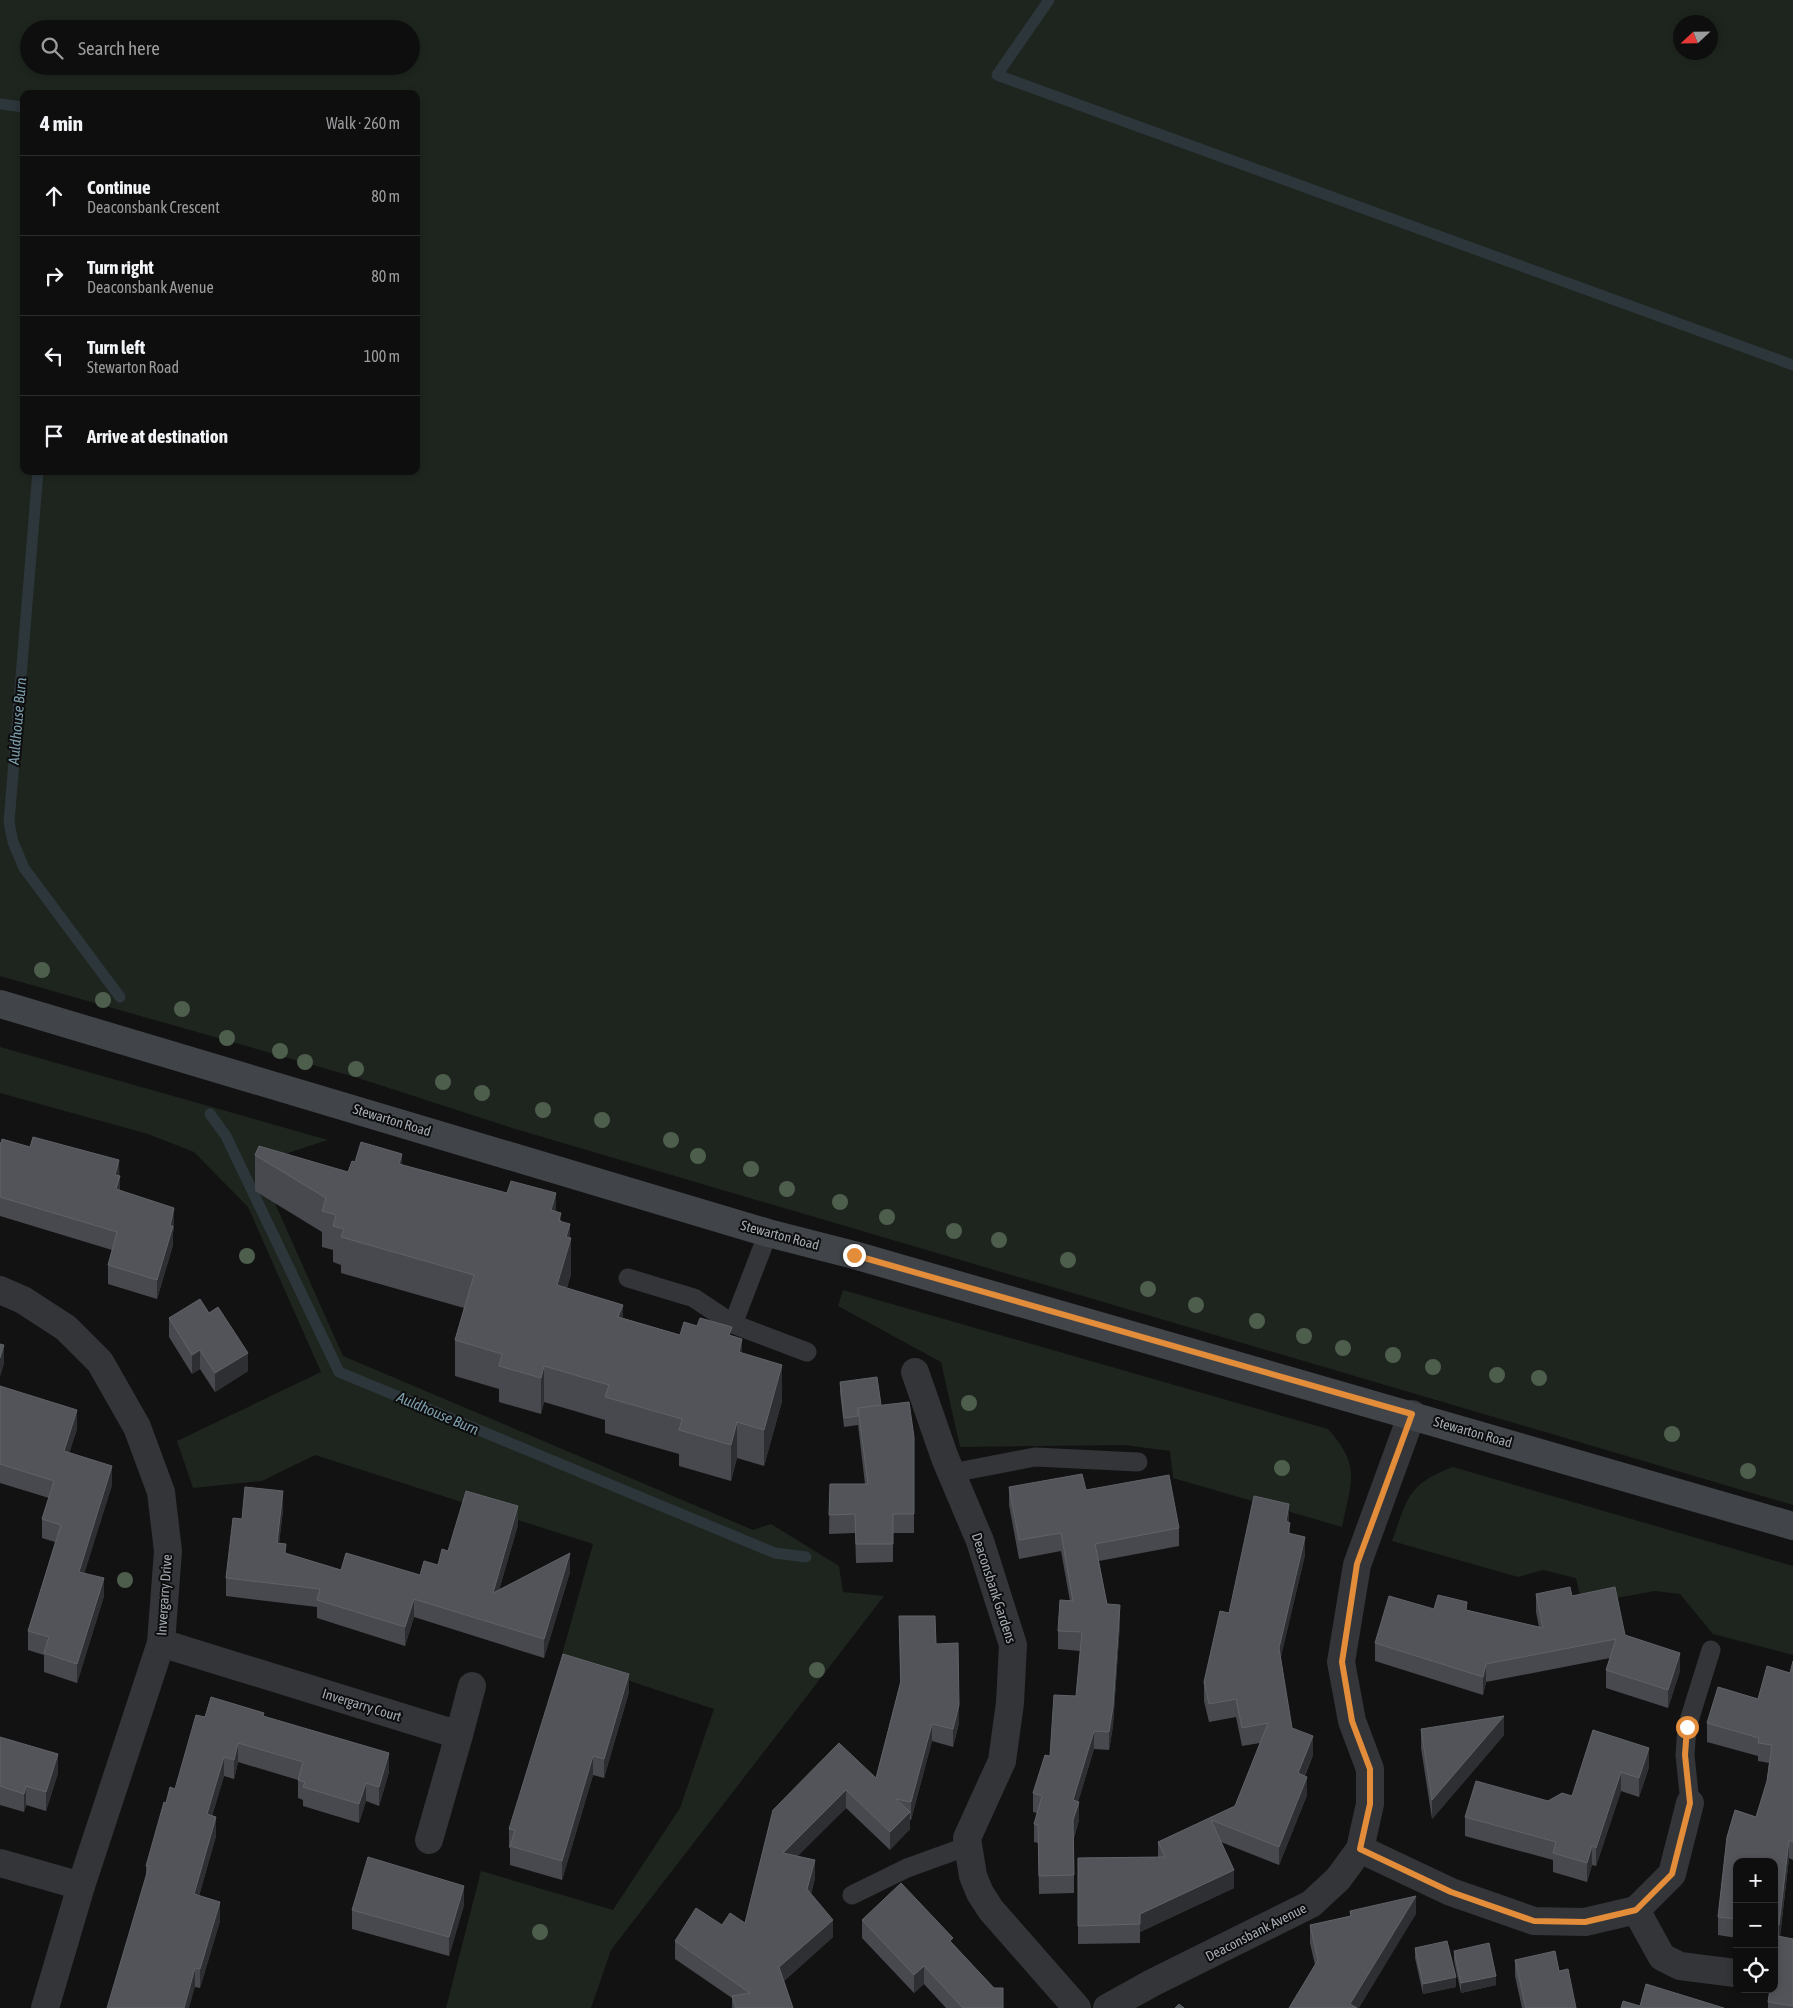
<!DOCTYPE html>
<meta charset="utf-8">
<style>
body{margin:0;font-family:"Asap Condensed",sans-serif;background:#1c1c1c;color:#f1f3f6}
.controls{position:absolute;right:15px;bottom:15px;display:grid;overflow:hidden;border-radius:10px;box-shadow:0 2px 8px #0003}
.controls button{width:45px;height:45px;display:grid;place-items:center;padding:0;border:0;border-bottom:1px solid #2e2e2e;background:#0e0e0e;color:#f1f3f6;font:25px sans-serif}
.compass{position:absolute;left:1673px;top:15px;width:45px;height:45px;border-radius:50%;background:#0e0e0e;box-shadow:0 2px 8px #0003;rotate:248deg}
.stop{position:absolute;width:15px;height:15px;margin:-11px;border:4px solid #e38c3a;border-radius:50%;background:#fff}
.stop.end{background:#e38c3a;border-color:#fff;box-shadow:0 1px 5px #0008}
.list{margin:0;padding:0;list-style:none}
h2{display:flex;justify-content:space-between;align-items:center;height:65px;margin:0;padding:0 20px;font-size:21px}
h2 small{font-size:16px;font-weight:400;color:#9b9c9e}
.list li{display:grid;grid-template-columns:32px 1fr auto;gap:15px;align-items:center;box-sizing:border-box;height:80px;padding:0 20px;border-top:1px solid #2e2e2e}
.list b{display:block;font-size:19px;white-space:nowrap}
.list p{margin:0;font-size:16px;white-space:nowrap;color:#9b9c9e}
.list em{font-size:16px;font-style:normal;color:#9b9c9e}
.icon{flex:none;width:28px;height:28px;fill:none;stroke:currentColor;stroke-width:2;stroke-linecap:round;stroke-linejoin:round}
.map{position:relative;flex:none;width:1793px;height:2008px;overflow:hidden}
.search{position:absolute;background:#0e0e0e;box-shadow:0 2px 8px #0003;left:20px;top:20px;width:400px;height:55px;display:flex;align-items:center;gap:12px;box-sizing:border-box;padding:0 18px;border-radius:28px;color:#9b9c9e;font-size:19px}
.panel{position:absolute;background:#0e0e0e;box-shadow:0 2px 8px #0003;left:20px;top:90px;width:400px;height:385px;border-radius:10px}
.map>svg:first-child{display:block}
</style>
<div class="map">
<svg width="1793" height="2008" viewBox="0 0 1793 2008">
<rect width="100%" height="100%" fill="#121213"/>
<!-- green -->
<g fill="#1e251e" fill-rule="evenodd">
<path d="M 0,0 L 1793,0 L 1793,1505 L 512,1128 L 355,1077 L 0,976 ZM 1680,22 L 1710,22 L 1710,52 L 1680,52 ZM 29,29 L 411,29 L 411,66 L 29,66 ZM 24,94 L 416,94 L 416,471 L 24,471 Z"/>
<polygon points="0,1047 328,1140 257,1163 343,1356 753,1530 771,1524 839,1566 843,1592 884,1596 611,1950 591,2008 446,2008 481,1871 613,1910 680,1808 714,1709 561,1658 593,1544 315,1455 262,1481 193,1488 177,1441 321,1372 248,1207 194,1152 148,1134 0,1093"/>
<path d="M 843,1290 L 1328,1429 C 1362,1467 1351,1481 1342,1527 L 1173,1478 L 1170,1451 L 1124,1445 L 960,1447 L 941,1362 L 838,1306 Z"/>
<path d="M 1453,1467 L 1793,1566 L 1793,1655 L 1713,1634 L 1680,1594 L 1655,1591 L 1582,1604 L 1576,1578 L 1543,1570 L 1518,1577 L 1392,1541 C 1408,1498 1407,1484 1453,1467 Z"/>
</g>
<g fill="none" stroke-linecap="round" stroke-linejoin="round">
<!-- stream -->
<g stroke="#2c363b" stroke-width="11">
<polyline points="1049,0 997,75 1793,365"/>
<polyline points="0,104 24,107"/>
<polyline points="38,471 9,822 13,842 24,868 120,997"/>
<polyline points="210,1114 226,1136 339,1372 775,1553 806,1557"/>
</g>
<!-- lane -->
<g stroke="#333538" stroke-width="19">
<polyline points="628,1278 694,1298 733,1324 807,1352"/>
<polyline points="733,1324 768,1233"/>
<polyline points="952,1473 1035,1457 1138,1462"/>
<polyline points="1690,1803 1685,1755 1687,1727 1711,1650"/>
<polyline points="852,1895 907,1868 968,1846"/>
</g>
<!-- street -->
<g stroke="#333538" stroke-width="28">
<polyline points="0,1290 23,1300 66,1328 100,1362 137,1427 161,1492 168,1551 161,1643 81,1886 45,2008"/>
<polyline points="915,1372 945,1458 980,1541 1013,1645 1010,1703 1002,1761 967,1838 973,1876 980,1893 991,1910 1077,2008"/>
<polyline points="161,1643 459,1735 429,1840"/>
<polyline points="459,1735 472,1686"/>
<polyline points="1360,1849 1451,1892 1534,1921 1585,1922 1636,1910 1672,1874 1690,1803"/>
<polyline points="0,1863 81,1886"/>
<polyline points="1636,1910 1662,1957 1680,1966 1735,1973"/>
<polyline points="1107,2008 1152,1983 1311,1904 1338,1879 1360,1849 1370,1804 1370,1769 1352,1721 1341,1662 1357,1565 1412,1414"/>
</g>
<!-- secondary -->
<polyline stroke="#414448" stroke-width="28" points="0,1004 768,1233 854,1255 1793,1526"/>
</g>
<!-- trees -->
<g fill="#4e5e4d">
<circle cx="42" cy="970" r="8"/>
<circle cx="103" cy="1000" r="8"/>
<circle cx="182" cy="1009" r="8"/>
<circle cx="227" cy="1038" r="8"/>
<circle cx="280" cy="1051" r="8"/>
<circle cx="305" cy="1062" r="8"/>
<circle cx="356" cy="1069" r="8"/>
<circle cx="443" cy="1082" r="8"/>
<circle cx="482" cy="1093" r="8"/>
<circle cx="543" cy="1110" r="8"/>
<circle cx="602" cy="1120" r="8"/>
<circle cx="671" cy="1140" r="8"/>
<circle cx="698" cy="1156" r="8"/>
<circle cx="751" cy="1169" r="8"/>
<circle cx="787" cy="1189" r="8"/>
<circle cx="840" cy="1202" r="8"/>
<circle cx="887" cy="1217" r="8"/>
<circle cx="954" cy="1231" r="8"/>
<circle cx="999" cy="1240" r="8"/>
<circle cx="247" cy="1256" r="8"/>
<circle cx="1068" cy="1260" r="8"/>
<circle cx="1148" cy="1289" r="8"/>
<circle cx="1196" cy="1305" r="8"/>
<circle cx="1257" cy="1321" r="8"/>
<circle cx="1304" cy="1336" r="8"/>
<circle cx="1343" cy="1348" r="8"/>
<circle cx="1393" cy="1355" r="8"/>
<circle cx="1433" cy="1367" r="8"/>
<circle cx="1497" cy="1375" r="8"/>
<circle cx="1539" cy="1378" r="8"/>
<circle cx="969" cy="1403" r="8"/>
<circle cx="1672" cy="1434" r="8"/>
<circle cx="1282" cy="1468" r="8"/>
<circle cx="1748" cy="1471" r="8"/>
<circle cx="125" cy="1580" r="8"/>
<circle cx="817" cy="1670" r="8"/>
<circle cx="540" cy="1932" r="8"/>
</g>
<!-- wall -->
<g fill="#48494e">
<polygon points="0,1143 119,1176 120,1190 174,1227 173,1233 173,1245 157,1299 108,1284 108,1265 112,1250 0,1216"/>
<polygon points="255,1155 348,1172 355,1162 402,1165 556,1211 570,1237 571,1274 567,1288 623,1318 680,1335 732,1336 742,1353 782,1401 764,1466 737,1458 731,1481 679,1466 679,1454 605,1433 605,1420 544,1402 541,1414 499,1402 499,1389 455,1376 455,1340 464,1308 341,1273 341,1265 333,1262 333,1250 322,1247 322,1232 255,1191"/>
<polygon points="169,1318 248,1371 215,1392 200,1369 192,1374 169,1337"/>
<polygon points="840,1382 881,1405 914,1437 914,1533 893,1533 893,1562 856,1563 855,1533 829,1534 830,1484 865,1484 858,1425 844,1427 840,1392"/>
<polygon points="0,1386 77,1429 69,1453 112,1485 84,1573 104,1596 77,1683 44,1672 44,1655 28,1650 28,1631 55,1542 42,1538 42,1519 49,1498 0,1483"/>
<polygon points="1009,1487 1086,1490 1179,1528 1179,1546 1099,1561 1107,1604 1120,1623 1113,1726 1109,1750 1094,1749 1078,1802 1079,1820 1074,1838 1074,1893 1039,1894 1038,1843 1034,1842 1034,1824 1037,1813 1033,1812 1033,1793 1076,1696 1080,1651 1058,1649 1058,1631 1070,1601 1061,1551 1019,1559 1009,1505"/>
<polygon points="283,1510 279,1543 286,1554 341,1570 420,1575 438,1565 448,1551 518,1525 499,1590 570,1572 544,1658 414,1617 405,1646 317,1618 317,1607 226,1596 226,1578 242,1519"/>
<polygon points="1289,1522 1290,1534 1305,1555 1280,1659 1292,1728 1313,1755 1305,1776 1307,1795 1279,1865 1221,1842 1234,1888 1140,1932 1140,1943 1078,1944 1078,1858 1158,1857 1158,1842 1235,1806 1260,1743 1242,1746 1236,1717 1209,1722 1204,1701 1204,1682 1229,1613"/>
<polygon points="1536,1594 1572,1596 1625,1635 1680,1671 1668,1708 1606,1688 1606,1670 1610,1658 1486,1682 1483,1695 1375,1661 1375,1643 1434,1609 1467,1610 1539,1627 1536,1612"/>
<polygon points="899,1616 936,1644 959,1723 953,1747 932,1741 911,1820 910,1820 910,1829 890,1850 846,1808 797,1856 815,1878 811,1894 833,1937 784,1981 793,2008 732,2008 732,1998 675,1959 675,1941 722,1925 745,1923 773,1810 876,1778 900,1683"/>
<polygon points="1793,1661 1793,1860 1789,1858 1780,1937 1793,1939 1793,2008 1768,2008 1768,2002 1770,1989 1774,1989 1774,1960 1777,1943 1774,1942 1774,1862 1737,1862 1737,1938 1718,1935 1718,1917 1727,1837 1735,1810 1756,1817 1767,1781 1769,1763 1758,1761 1758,1756 1707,1742 1707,1723 1718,1687 1758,1699 1767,1666 1790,1673"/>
<polygon points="629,1692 604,1778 593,1775 562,1880 510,1865 510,1848 509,1848 509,1829"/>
<polygon points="205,1717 264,1717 389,1772 379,1806 366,1801 359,1823 303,1806 303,1800 298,1798 298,1780 238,1762 234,1779 224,1776 212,1816 216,1836 199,1896 220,1921 200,1988 195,1987 146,1876 146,1866 166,1803 175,1789"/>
<polygon points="1421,1729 1504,1735 1432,1819 1421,1748"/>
<polygon points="1593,1730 1649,1767 1639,1797 1621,1791 1596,1866 1592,1865 1587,1882 1553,1872 1553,1860 1465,1836 1465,1817 1572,1796"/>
<polygon points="0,1737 58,1773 46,1811 26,1805 24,1812 0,1805"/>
<polygon points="464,1905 449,1956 352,1929 352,1910"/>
<polygon points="1350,1911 1416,1914 1315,1965 1310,1943 1310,1925 1350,1916"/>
<polygon points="862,1920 953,1944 1003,2008 946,2008 924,1984 914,1993 862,1938"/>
<polygon points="1415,1948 1456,1987 1423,1994 1415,1958"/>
<polygon points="1454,1951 1496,1985 1461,1993 1454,1961"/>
<polygon points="1515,1960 1559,1971 1576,2008 1522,2008 1515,1976"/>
</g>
<!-- shaded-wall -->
<g fill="#2e2f32">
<polygon points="402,1154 402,1190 399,1164"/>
<polygon points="119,1160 120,1195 116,1208 115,1175"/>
<polygon points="556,1193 556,1229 551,1210"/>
<polygon points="174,1208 174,1227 173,1233 173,1245 157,1299 157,1280"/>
<polygon points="570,1224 570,1242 571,1238 571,1274 557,1321 557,1285 566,1237"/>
<polygon points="623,1305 623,1341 618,1317"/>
<polygon points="742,1339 742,1375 739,1352"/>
<polygon points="4,1345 4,1364 0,1377 0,1358"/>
<polygon points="200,1350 200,1369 192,1374 192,1355"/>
<polygon points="248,1353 248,1371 215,1392 215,1373"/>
<polygon points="782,1365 782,1401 764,1466 764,1430"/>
<polygon points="544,1366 544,1402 541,1414 541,1378"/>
<polygon points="77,1410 77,1429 64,1470 64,1451"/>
<polygon points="737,1422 737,1458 731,1481 731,1445"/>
<polygon points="112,1466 112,1485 79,1591 79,1572"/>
<polygon points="283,1491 283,1510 277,1561 277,1543"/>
<polygon points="1289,1504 1289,1523 1286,1521"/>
<polygon points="518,1506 518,1525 493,1611 493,1593"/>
<polygon points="1305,1537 1305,1555 1279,1666 1279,1648"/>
<polygon points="570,1553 570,1572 544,1658 544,1639"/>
<polygon points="104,1578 104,1596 77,1683 77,1664"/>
<polygon points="414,1599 414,1617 405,1646 405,1627"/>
<polygon points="1120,1605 1120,1623 1113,1726 1109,1750 1109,1732"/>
<polygon points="1680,1653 1680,1671 1668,1708 1668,1690"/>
<polygon points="1486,1664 1486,1682 1483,1695 1483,1677"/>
<polygon points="629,1674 629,1692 604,1778 604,1759"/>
<polygon points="959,1705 959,1723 953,1747 953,1729"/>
<polygon points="1504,1716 1504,1735 1432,1819 1432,1800"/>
<polygon points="932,1724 932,1741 911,1820 911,1802"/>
<polygon points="1094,1731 1094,1749 1073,1818 1073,1800"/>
<polygon points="1313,1736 1313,1755 1298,1791 1298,1773"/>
<polygon points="238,1743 238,1762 234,1779 234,1760"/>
<polygon points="1649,1748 1649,1767 1639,1797 1639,1778"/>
<polygon points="389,1753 389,1772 379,1806 379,1787"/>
<polygon points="58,1754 58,1773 46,1811 46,1792"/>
<polygon points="593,1756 593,1775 562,1880 562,1861"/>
<polygon points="224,1757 224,1776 207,1833 207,1814"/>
<polygon points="1621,1772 1621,1791 1596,1866 1596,1848"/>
<polygon points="1307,1777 1307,1795 1279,1865 1279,1847"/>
<polygon points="366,1783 366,1801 359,1823 359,1804"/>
<polygon points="26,1786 26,1805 24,1812 24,1794"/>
<polygon points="846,1790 846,1808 783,1871 783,1853"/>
<polygon points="1079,1802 1079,1820 1073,1839 1073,1820"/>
<polygon points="910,1812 910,1829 890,1850 890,1832"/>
<polygon points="216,1817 216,1836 194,1913 194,1894"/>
<polygon points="1789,1840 1789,1858 1779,1943 1779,1925"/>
<polygon points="1592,1846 1592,1865 1587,1882 1587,1863"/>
<polygon points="815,1860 815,1878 807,1907 807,1889"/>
<polygon points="1234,1870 1234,1888 1140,1932 1140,1914"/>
<polygon points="464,1886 464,1905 449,1956 449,1937"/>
<polygon points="1416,1896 1416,1914 1359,2008 1350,2008 1350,2004"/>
<polygon points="220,1902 220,1921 200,1988 200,1969"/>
<polygon points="833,1920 833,1937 779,1985 779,1967"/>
<polygon points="924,1966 924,1984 914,1993 914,1975"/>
<polygon points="195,1968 195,1987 189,2008 184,2008"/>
<polygon points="1496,1976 1496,1985 1461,1993 1461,1983"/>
<polygon points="1456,1977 1456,1987 1423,1994 1423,1984"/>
</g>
<!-- building -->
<g fill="#525459" stroke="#5f6267">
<polygon points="33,1137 119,1160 115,1175 120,1176 116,1189 174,1208 170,1226 173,1226 157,1280 108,1265 117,1232 0,1197 0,1143 1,1143 2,1139 30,1147"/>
<polygon points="361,1142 402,1154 399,1164 507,1193 511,1181 556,1193 551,1210 561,1213 559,1221 570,1224 566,1237 571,1238 557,1285 623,1305 618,1317 680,1335 684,1322 697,1326 700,1318 732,1327 729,1335 742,1339 739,1352 782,1365 764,1430 737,1422 731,1445 679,1430 682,1419 605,1397 609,1385 544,1366 541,1378 499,1366 502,1354 455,1340 474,1275 341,1237 344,1229 333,1226 336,1215 322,1211 326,1198 255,1155 259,1146 348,1172 352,1161 355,1162"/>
<polygon points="200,1299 209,1313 218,1307 248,1353 215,1373 200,1350 192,1355 169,1318"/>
<polygon points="0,1344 4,1345 0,1358"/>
<polygon points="877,1377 881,1405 858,1408 858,1416 844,1418 840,1382"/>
<polygon points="0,1386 77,1410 64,1451 112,1466 79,1572 104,1578 77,1664 44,1653 49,1637 28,1631 61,1525 42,1519 54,1481 0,1464"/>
<polygon points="909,1402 914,1437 914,1514 893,1514 893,1544 856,1544 855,1514 829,1515 830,1484 868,1484 858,1408"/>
<polygon points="1082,1474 1086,1490 1169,1475 1179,1528 1095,1544 1107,1604 1120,1605 1113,1707 1109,1732 1094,1731 1073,1800 1079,1802 1073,1820 1074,1875 1039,1876 1038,1825 1034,1824 1042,1796 1033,1793 1045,1755 1050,1756 1054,1695 1076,1696 1082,1632 1058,1631 1060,1600 1073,1601 1061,1533 1019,1540 1009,1487"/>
<polygon points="245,1487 283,1491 277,1543 286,1544 285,1553 341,1570 346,1553 420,1575 424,1561 438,1565 442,1549 448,1551 466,1491 518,1506 493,1593 570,1553 544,1639 414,1599 405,1627 317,1600 320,1589 226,1578 233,1518 242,1519"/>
<polygon points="1254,1496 1289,1504 1286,1521 1290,1523 1288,1533 1305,1537 1279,1648 1292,1728 1313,1736 1298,1773 1307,1777 1279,1847 1211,1820 1234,1870 1140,1914 1140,1924 1078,1926 1078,1858 1165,1857 1158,1842 1235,1806 1268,1723 1242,1728 1236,1699 1209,1704 1204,1682 1220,1611 1229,1613"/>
<polygon points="1570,1587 1572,1596 1615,1587 1625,1635 1680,1653 1668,1690 1606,1670 1616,1639 1486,1664 1483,1677 1375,1643 1389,1596 1434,1609 1438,1595 1467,1602 1466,1610 1543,1628 1536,1594"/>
<polygon points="899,1616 935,1616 936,1644 958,1643 959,1705 953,1729 932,1724 911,1802 896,1799 910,1812 890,1832 846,1790 783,1853 815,1860 807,1889 833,1920 779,1967 793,2008 736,2008 732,1996 750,1993 675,1941 696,1908 722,1925 730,1913 745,1923 773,1810 839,1743 876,1778 901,1681"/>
<polygon points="563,1654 629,1674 604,1759 593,1756 562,1861 510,1846 515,1830 509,1829"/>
<polygon points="1793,1661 1793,1842 1789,1840 1779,1925 1774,1924 1774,1862 1737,1862 1737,1919 1718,1917 1727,1837 1735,1810 1756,1817 1767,1781 1772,1745 1758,1743 1759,1738 1707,1723 1718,1687 1758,1699 1767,1666 1790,1673"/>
<polygon points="211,1697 264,1713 263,1716 389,1753 379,1787 366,1783 359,1804 303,1787 305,1782 298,1780 303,1762 238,1743 234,1760 224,1757 207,1814 216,1817 194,1894 220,1902 200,1969 195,1968 184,2008 107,2008 149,1866 146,1866 164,1802 166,1803 170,1787 175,1789 196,1715 205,1717"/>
<polygon points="1504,1716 1432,1800 1421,1729"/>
<polygon points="1593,1730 1649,1748 1639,1778 1621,1772 1596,1848 1592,1846 1587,1863 1553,1853 1556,1842 1465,1817 1476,1781 1548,1801 1562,1793 1572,1796"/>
<polygon points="0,1737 58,1754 46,1792 26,1786 24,1794 0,1786"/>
<polygon points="368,1857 464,1886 449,1937 352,1910"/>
<polygon points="901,1883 953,1938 950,1941 994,1988 1003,1988 1003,2008 963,2008 924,1966 914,1975 862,1920"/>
<polygon points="1416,1896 1350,2004 1357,2008 1289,2008 1318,1960 1310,1925 1351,1916 1350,1911"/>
<polygon points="1778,1936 1793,1939 1793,2006 1768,2002 1770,1989 1774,1989 1774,1960"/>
<polygon points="1447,1941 1456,1977 1423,1984 1415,1948"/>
<polygon points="1489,1943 1496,1976 1461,1983 1454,1951"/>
<polygon points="1555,1951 1559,1971 1568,1969 1576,2008 1526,2008 1515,1960"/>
<polygon points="1646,1984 1724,2008 1621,2008 1623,2001 1640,2006"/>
<polygon points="1179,2004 1184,2008 1175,2008"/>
</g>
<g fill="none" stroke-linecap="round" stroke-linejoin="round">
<!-- route -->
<polyline stroke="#e38c3a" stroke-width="6" points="854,1255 1412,1414 1357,1564 1342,1662 1352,1721 1370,1769 1370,1804 1360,1849 1451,1892 1534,1921 1585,1922 1636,1910 1672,1874 1690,1803 1685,1755 1687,1727"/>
</g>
<g text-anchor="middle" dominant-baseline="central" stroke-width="4" stroke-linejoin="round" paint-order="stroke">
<!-- street labels -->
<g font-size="14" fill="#a4abb3" stroke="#0d0d0e">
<text transform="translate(392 1120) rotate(17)">Stewarton Road</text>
<text transform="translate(780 1235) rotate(15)">Stewarton Road</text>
<text transform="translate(1473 1432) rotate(16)">Stewarton Road</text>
<text transform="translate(994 1588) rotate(72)">Deaconsbank Gardens</text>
<text transform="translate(164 1595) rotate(-86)">Invergarry Drive</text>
<text transform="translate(362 1705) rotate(17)">Invergarry Court</text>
<text transform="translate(1256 1932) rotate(-27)">Deaconsbank Avenue</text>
</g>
<!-- water labels -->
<g font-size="15" font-style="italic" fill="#7d9eac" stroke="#0d0d0e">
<text transform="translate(17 721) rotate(-85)">Auldhouse Burn</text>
<text transform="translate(438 1413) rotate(23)">Auldhouse Burn</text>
</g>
</g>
</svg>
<div class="controls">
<button>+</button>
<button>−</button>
<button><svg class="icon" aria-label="locate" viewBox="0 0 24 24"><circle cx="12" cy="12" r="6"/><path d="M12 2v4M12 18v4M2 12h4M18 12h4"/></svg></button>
</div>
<svg class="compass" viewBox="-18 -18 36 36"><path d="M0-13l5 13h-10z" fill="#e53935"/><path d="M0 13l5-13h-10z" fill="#9b9c9e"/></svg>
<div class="stop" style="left:1687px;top:1727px"></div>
<div class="stop end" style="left:854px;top:1255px"></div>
<div class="search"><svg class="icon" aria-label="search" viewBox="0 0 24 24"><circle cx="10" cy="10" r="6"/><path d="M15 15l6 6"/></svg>Search here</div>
<section class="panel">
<h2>4 min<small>Walk · 260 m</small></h2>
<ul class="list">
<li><svg class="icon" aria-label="ahead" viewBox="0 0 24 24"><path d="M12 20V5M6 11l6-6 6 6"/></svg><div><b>Continue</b><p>Deaconsbank Crescent</p></div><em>80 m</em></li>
<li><svg class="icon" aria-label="right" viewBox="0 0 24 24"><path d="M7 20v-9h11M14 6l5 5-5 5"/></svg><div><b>Turn right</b><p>Deaconsbank Avenue</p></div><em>80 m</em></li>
<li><svg class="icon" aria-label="left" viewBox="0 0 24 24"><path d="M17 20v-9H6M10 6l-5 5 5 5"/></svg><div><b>Turn left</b><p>Stewarton Road</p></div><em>100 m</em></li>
<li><svg class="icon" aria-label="arrive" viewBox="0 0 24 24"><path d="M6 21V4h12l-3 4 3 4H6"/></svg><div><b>Arrive at destination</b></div></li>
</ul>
</section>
</div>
